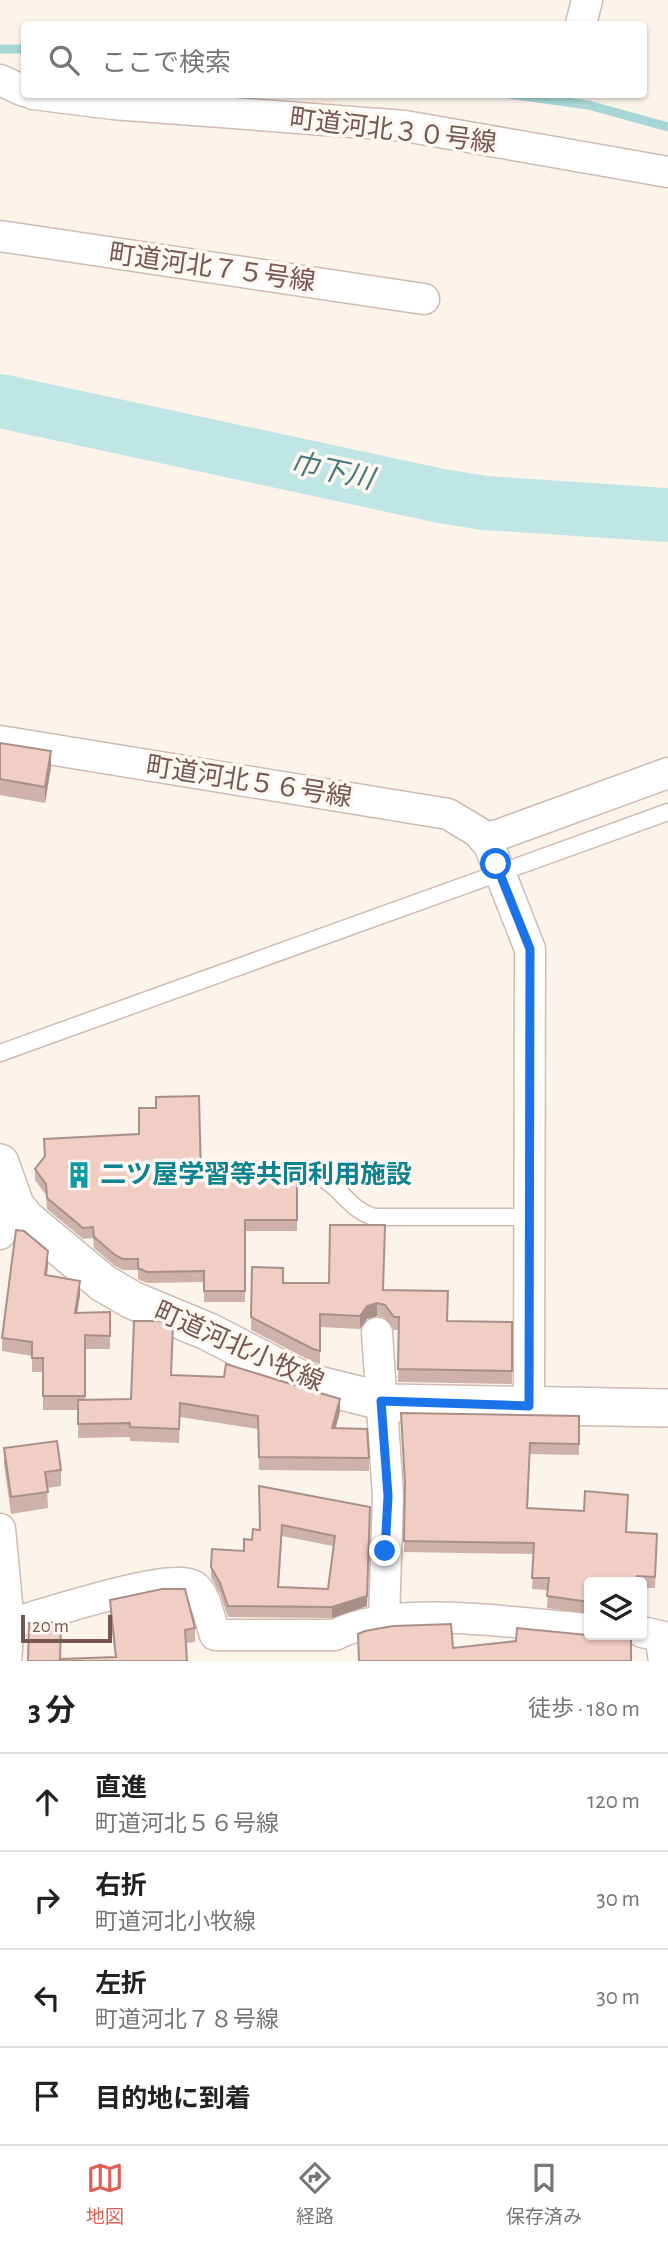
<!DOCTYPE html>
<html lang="ja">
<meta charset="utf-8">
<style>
body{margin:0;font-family:"Alegreya Sans","Noto Sans JP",sans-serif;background:#f6f6f6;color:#222}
.controls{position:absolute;right:21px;bottom:21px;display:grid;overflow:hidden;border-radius:7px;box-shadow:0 2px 5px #0004}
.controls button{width:63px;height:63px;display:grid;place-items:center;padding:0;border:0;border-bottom:2px solid #e0e0e0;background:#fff;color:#222;font:35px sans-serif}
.scale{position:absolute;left:21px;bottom:18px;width:91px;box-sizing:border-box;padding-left:7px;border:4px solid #76564f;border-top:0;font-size:19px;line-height:24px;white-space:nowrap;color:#76564f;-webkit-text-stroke:5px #fef7f2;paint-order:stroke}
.stop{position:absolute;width:21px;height:21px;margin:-16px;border:5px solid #1a73e8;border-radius:50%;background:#fff}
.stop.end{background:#1a73e8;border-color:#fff;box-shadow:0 2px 7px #0008}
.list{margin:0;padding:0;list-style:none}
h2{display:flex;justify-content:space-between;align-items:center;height:91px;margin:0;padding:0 28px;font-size:30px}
h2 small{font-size:23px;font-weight:400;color:#767676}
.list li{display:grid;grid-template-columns:46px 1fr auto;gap:21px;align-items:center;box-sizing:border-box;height:98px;padding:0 28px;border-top:2px solid #e0e0e0}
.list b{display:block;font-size:26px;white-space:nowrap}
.list p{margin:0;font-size:23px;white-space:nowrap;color:#767676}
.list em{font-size:23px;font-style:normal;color:#767676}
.icon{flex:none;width:38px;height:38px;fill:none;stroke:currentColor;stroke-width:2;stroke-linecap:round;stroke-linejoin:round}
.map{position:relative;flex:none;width:668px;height:1661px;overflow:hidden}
.search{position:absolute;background:#fff;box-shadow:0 2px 5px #0004;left:21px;right:21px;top:21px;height:77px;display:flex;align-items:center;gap:18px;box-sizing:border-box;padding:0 24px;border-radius:7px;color:#767676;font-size:26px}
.sheet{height:483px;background:#fff}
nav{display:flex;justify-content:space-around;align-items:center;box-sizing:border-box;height:98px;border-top:2px solid #e0e0e0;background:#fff;font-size:19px;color:#767676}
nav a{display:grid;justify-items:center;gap:4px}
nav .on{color:#de6057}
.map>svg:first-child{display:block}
</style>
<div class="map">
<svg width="668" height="1661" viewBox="0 0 668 1661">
<rect width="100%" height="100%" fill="#fcf3eb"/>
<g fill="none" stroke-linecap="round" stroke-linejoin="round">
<!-- stream -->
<g stroke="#a6d6d6" stroke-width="9">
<polyline points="0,49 24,49"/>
<polyline points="508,94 588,105 668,127"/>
</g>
<!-- river -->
<polyline stroke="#c0e5e5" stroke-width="54" points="0,401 441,496 485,503 668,515"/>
<defs>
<g id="service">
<polyline points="0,1053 668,812"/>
<path d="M 231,1176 L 318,1177 C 340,1184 347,1209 374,1217 L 530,1217"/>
</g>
<g id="minor">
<polyline points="581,24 587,0"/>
<polyline points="0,80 24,91"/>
<polyline points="33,94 113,104 405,126 668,172"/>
<polyline points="0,236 424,299"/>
<polyline points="0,741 448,814 478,832 489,845 530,949 529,1406"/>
<polyline points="483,838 498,835 668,773"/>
<polyline points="0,1234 4,1219 15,1205"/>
<polyline points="377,1333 388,1496 384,1619"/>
<polyline points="0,1529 9,1624 6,1661"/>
<path d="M 9,1624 C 39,1616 172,1571 194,1586 C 206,1593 210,1622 215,1635 L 335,1635 C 396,1603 519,1624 589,1629"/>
<polyline points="642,1632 660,1636 664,1661"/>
</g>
<polyline id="tertiary" points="0,1163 15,1205 26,1219 103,1283 132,1300 209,1332 306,1382 390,1403 668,1408"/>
</defs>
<!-- service casing -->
<use href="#service" stroke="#d0bbb3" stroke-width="19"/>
<!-- minor casing -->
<use href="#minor" stroke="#d0bbb3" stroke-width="33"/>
<!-- tertiary casing -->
<use href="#tertiary" stroke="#d0bbb3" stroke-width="40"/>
<!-- service -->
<use href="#service" stroke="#fff" stroke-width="16"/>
<!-- minor -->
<use href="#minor" stroke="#fff" stroke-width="30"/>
<!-- tertiary -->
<use href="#tertiary" stroke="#fff" stroke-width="37"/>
</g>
<!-- wall -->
<g fill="#ceb1a9" fill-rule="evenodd">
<polygon points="0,743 51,767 45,803 0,795"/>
<polygon points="44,1139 201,1176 297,1178 297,1231 245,1231 245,1302 204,1302 204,1282 147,1283 138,1279 138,1270 123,1270 115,1266 94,1248 93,1238 83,1239 47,1209 46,1195 35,1180 35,1169 44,1156"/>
<polygon points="48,1265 47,1275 80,1295 77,1313 110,1312 110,1349 85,1349 85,1400 131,1399 172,1375 340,1412 335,1428 369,1458 369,1471 259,1470 258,1429 180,1417 179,1443 130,1441 130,1437 78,1438 78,1410 43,1410 43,1372 32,1372 32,1356 2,1351 2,1338"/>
<polygon points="252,1267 283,1283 384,1290 447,1321 512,1322 512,1384 398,1382 399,1330 394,1330 385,1318 377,1316 367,1319 360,1329 320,1327 320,1364 313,1362 251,1330"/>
<polygon points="401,1413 579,1416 579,1455 530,1454 528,1508 584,1511 628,1506 626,1532 657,1545 655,1588 642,1588 642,1582 589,1582 589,1614 547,1608 548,1590 532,1589 534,1554 404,1552 405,1491"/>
<polygon points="4,1448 61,1470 61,1486 47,1488 48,1508 11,1514 4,1464"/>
<path d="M 370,1507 L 367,1606 L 332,1618 L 228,1617 L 220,1594 L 211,1577 L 211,1567 L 244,1551 L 260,1530 ZM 282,1536 L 333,1546 L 328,1589 L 279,1587 Z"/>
<polygon points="110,1600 195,1628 195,1642 186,1643 187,1661 60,1659 115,1657 110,1613"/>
</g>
<!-- shaded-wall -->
<g fill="#a89089">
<polygon points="51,751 51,767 45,803 45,787"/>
<polygon points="48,1251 48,1265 45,1289 45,1275"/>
<polygon points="80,1281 80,1295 75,1326 75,1313"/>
<polygon points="377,1303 377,1316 367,1319 360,1329 360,1316 367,1306"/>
<polygon points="340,1399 340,1412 332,1442 332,1428"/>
<polygon points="370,1507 367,1606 332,1618 332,1607"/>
</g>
<!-- building -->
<g fill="#f0cec4" stroke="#a89089" stroke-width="2" fill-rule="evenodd">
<polygon points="0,743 51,751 45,787 0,779"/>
<polygon points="199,1096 201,1176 297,1178 297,1220 245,1220 245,1291 204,1291 204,1271 147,1272 138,1268 138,1259 123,1259 115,1255 94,1237 93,1227 83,1228 47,1198 46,1184 35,1169 45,1156 44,1139 139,1134 139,1108 156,1108 156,1097"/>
<polygon points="330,1225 385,1225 383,1290 448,1291 447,1321 512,1322 512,1371 398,1369 399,1317 394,1317 385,1305 377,1303 367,1306 360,1316 320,1314 320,1351 313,1349 251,1317 252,1267 283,1268 283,1283 329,1283"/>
<polygon points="16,1230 24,1231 48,1251 45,1275 80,1281 75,1313 110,1312 110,1336 85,1335 85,1396 43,1396 43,1358 32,1358 32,1342 2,1338"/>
<polygon points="134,1321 161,1321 173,1326 171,1375 224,1377 226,1364 340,1399 332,1428 367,1429 369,1458 259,1457 258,1416 180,1403 179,1429 130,1427 130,1423 78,1424 78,1400 131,1399"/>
<polygon points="401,1413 579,1416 579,1444 530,1443 527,1508 584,1511 585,1491 628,1495 626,1532 657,1534 655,1577 637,1576 637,1582 589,1582 589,1602 547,1596 549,1578 532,1578 534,1543 404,1541 405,1483"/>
<polygon points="57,1441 61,1470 45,1472 48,1492 11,1497 4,1448"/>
<path d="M 259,1486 L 370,1507 L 367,1596 L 332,1607 L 228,1606 L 220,1583 L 211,1567 L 212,1549 L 244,1551 L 244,1539 L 252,1540 L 253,1529 L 260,1530 ZM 282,1525 L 335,1536 L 328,1589 L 278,1587 Z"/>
<polygon points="162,1589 185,1589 195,1628 185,1630 187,1661 28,1661 29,1623 61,1622 60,1659 116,1657 110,1600"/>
<polygon points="451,1624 453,1648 516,1641 517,1628 587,1635 631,1635 631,1661 359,1661 358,1634 365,1631 393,1626"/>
</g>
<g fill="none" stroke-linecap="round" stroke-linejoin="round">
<!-- route -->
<polyline stroke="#1a73e8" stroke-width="9" points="385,1551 388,1496 381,1401 529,1406 530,949 496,864"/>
</g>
<!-- icons -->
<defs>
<symbol id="building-bare" viewBox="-9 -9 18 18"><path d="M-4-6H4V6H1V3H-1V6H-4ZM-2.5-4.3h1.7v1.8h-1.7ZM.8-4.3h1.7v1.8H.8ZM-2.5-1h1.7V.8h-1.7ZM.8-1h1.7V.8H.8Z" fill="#0f9aa8" stroke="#fef7f2" stroke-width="2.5" paint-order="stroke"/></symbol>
</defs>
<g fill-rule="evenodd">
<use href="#building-bare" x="60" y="1156" width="38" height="38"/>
</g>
<g text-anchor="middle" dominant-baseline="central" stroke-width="7" stroke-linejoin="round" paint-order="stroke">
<!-- street labels -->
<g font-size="26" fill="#76564f" stroke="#fef7f2">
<text transform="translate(393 131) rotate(7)">町道河北３０号線</text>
<text transform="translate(212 268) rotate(8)">町道河北７５号線</text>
<text transform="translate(249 782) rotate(9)">町道河北５６号線</text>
<text transform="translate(239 1347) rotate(24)">町道河北小牧線</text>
</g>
<!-- culture labels -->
<g font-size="26" font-weight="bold" fill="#0d838f" stroke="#fef7f2" text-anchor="start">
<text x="100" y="1175">二ツ屋学習等共同利用施設</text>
</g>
<!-- water labels -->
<g font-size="28" font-style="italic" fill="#42797a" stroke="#fef7f2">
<text transform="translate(332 472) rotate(12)">巾下川</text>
</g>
</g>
</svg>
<div class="controls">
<button><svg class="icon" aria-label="layers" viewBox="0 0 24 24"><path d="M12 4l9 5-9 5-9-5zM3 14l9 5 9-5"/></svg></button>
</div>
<div class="scale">20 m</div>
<div class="stop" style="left:496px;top:864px"></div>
<div class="stop end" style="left:385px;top:1551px"></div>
<div class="search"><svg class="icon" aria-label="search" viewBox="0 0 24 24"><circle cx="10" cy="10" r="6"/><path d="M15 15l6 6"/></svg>ここで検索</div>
</div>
<section class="sheet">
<h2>3 分<small>徒歩 · 180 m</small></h2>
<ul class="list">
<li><svg class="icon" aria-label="ahead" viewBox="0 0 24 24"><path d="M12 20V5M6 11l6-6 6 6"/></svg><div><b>直進</b><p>町道河北５６号線</p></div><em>120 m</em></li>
<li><svg class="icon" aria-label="right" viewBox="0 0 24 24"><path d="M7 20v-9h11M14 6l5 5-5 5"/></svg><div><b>右折</b><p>町道河北小牧線</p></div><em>30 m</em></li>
<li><svg class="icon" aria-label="left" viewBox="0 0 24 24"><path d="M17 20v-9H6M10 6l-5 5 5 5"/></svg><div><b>左折</b><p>町道河北７８号線</p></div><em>30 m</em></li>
<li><svg class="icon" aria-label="arrive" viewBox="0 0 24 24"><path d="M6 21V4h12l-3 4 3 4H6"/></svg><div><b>目的地に到着</b></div></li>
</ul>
</section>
<nav>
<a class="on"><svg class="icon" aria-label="map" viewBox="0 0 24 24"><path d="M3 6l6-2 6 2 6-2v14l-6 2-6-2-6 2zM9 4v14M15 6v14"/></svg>地図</a>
<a><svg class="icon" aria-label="directions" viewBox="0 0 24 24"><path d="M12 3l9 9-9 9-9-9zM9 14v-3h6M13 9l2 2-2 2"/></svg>経路</a>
<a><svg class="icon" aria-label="saved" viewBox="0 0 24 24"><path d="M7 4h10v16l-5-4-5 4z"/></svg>保存済み</a>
</nav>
